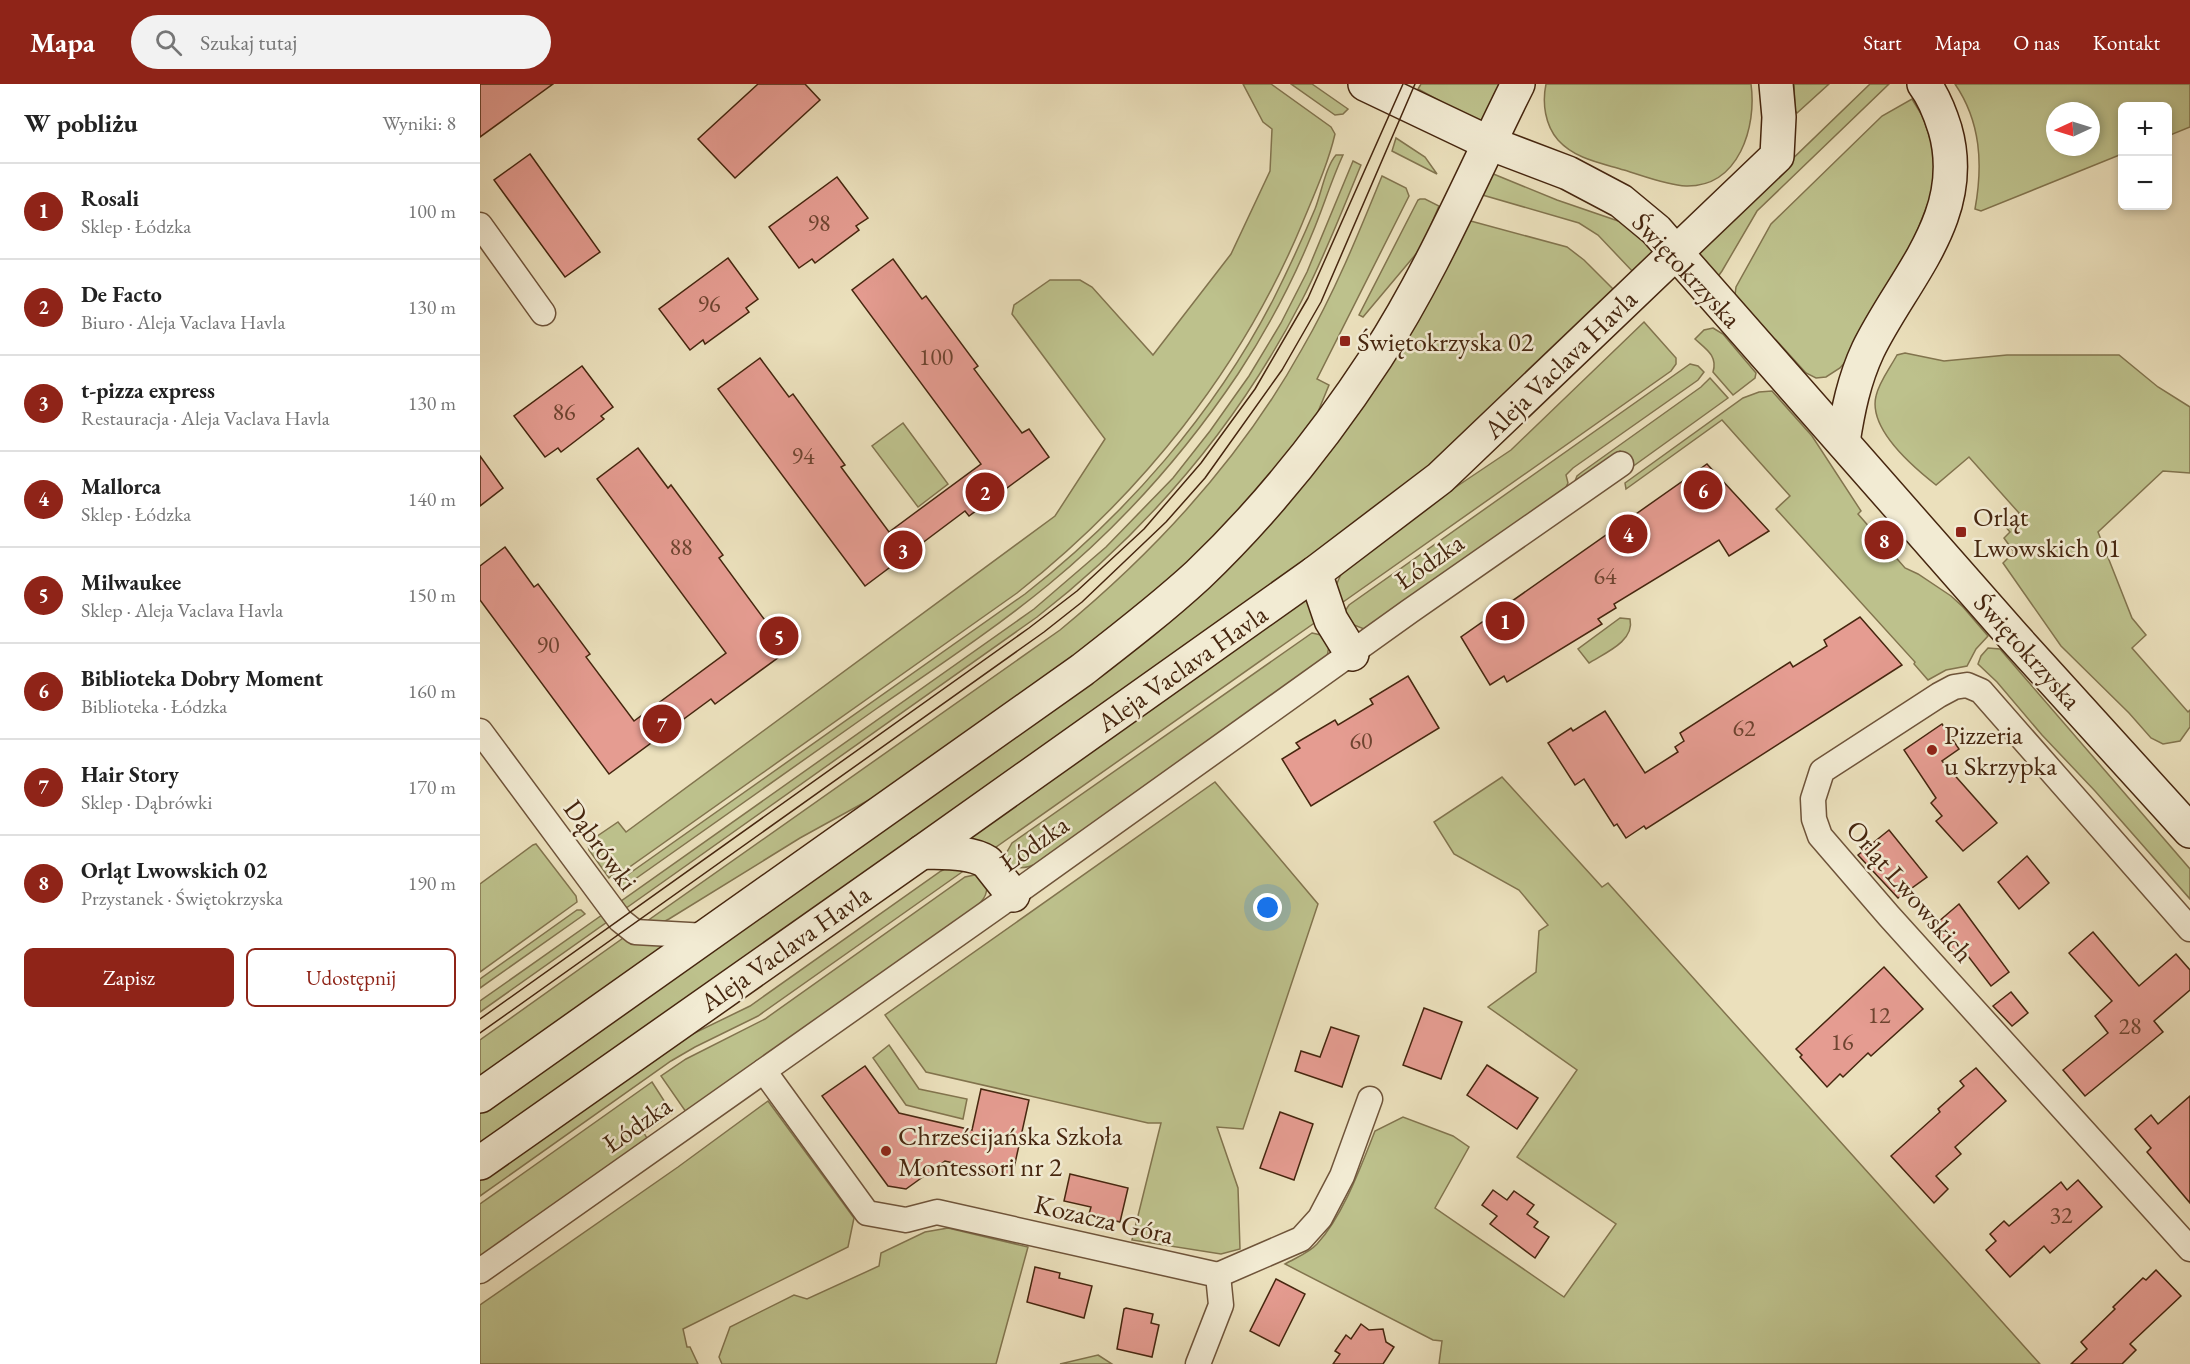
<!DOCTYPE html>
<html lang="pl">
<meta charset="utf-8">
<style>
body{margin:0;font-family:"EB Garamond",serif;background:#f2f2f2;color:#222}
.controls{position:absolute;right:18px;top:18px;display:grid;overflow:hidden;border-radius:9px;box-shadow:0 3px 9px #0003}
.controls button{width:54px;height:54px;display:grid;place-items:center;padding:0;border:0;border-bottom:2px solid #e0e0e0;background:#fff;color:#222;font:30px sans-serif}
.compass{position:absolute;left:1566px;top:18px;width:54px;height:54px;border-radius:50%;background:#fff;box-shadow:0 3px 9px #0003;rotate:266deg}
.you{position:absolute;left:788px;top:824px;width:21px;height:21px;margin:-15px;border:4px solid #fff;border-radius:50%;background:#1a73e8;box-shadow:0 0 0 9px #1a73e833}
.badge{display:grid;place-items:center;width:39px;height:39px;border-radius:50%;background:#8f2418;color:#fff;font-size:20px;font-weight:700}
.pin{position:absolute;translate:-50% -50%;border:3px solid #fff;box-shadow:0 2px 6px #0006}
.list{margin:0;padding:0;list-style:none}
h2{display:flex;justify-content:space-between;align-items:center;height:78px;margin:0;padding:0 24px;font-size:26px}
h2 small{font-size:20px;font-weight:400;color:#767676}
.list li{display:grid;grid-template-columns:39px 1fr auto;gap:18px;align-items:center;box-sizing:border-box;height:96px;padding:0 24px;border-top:2px solid #e0e0e0}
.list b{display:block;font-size:22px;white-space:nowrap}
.list p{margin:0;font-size:20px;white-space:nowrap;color:#767676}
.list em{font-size:20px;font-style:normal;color:#767676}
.actions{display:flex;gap:12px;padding:18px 24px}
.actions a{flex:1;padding:14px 0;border:2px solid #8f2418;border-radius:9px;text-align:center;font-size:21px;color:#8f2418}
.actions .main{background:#8f2418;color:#fff}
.icon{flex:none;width:33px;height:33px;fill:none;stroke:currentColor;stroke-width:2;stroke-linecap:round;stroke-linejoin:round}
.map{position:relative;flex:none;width:1710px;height:1280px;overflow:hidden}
header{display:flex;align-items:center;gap:36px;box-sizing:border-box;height:84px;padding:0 30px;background:#8f2418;color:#fff}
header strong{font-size:28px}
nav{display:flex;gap:33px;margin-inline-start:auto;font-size:21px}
.search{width:420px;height:54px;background:#f2f2f2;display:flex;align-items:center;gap:15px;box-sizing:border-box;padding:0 21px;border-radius:33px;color:#767676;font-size:22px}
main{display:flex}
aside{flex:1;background:#fff}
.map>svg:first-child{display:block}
</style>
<header>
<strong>Mapa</strong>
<div class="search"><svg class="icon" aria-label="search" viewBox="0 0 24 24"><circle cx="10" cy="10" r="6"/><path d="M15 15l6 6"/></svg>Szukaj tutaj</div>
<nav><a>Start</a><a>Mapa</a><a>O nas</a><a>Kontakt</a></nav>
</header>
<main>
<aside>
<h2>W pobliżu<small>Wyniki: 8</small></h2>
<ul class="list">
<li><span class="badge">1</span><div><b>Rosali</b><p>Sklep · Łódzka</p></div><em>100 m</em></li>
<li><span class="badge">2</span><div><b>De Facto</b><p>Biuro · Aleja Vaclava Havla</p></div><em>130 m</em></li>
<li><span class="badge">3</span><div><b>t-pizza express</b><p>Restauracja · Aleja Vaclava Havla</p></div><em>130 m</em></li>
<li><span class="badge">4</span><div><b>Mallorca</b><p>Sklep · Łódzka</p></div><em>140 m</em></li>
<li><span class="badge">5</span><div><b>Milwaukee</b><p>Sklep · Aleja Vaclava Havla</p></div><em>150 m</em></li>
<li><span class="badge">6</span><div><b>Biblioteka Dobry Moment</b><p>Biblioteka · Łódzka</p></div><em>160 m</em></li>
<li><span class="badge">7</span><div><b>Hair Story</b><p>Sklep · Dąbrówki</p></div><em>170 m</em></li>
<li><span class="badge">8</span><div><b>Orląt Lwowskich 02</b><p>Przystanek · Świętokrzyska</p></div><em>190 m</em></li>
</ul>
<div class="actions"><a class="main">Zapisz</a><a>Udostępnij</a></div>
</aside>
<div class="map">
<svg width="1710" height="1280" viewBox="0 0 1710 1280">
<rect width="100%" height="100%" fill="#ebe0bc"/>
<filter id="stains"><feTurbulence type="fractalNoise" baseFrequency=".00333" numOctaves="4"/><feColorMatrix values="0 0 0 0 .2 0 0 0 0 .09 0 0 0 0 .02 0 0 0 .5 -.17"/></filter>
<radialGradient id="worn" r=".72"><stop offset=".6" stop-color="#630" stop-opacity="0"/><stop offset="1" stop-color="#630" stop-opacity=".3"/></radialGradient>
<!-- green -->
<g fill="#bdc18c" stroke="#82744e" stroke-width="1.5" fill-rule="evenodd">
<path d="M 763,0 L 791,0 L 851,43 L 855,50 C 848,80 834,111 822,140 C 761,286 661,411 537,509 L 141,789 L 135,789 L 129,794 L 109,766 L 108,761 L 110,757 L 138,738 L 146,748 L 575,432 L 625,355 L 532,230 L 534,221 L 570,196 L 600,196 L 612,203 L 673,271 L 751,170 L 790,87 L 792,45 L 783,38 Z"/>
<polygon points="811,0 832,0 868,25 863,30 855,31"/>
<polygon points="941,0 1023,0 1004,38 998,38 938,5"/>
<path d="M 1066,0 L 1271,0 C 1277,43 1259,103 1206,102 C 1186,101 1164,92 1144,86 C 1121,79 1095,75 1078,56 C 1065,41 1062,19 1066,0 Z"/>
<polygon points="1314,0 1349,0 1317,29 1315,27"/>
<polygon points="1390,0 1409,0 1277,127 1242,187 1234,198 1214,170"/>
<path d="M 1475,0 L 1710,0 L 1710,43 L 1688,52 L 1688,22 L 1642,22 L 1642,70 L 1501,127 L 1495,125 C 1503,81 1501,38 1475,0 ZM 1575,27 L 1611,27 L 1611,63 L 1575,63 Z"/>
<polygon points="1432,15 1443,33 1454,67 1454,94 1450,114 1430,165 1366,277 1360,284 1346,293 1336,294 1326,289 1296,256 1273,241 1255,211 1256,203 1291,140 1402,32"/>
<polygon points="916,54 945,73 957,90 912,67"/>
<path d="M 856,71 L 863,71 C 851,97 843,124 832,150 C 812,199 787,246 758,290 C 705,369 641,441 568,501 C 513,546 454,585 396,625 C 311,685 226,745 141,805 L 140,798 L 143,794 L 545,510 C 646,431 734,330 793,216 C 808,186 822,156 835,125 C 841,110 846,82 856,71 Z"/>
<path d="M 873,77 L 881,81 C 862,127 844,174 821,218 C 757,342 666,448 557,533 L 142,827 L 137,820 L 554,525 L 626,463 L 693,394 L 730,347 L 769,292 L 801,239 L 827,188 Z"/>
<polygon points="1011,89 1077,116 1144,139 1179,163 1154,189 1118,151 1099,139 999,110"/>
<path d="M 902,92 L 926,104 L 929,112 L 837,295 L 849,301 L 835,335 L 825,352 L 728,460 L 632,547 L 416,701 L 320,754 L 189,835 L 183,838 L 163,840 L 580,546 C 677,466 761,375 822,265 C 854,210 878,151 902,92 Z"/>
<polygon points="940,115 945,115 959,122 941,164 883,233 879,231 938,116"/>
<polygon points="987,136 1087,163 1104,176 1135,207 999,340 904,422 0,1061 0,1029 609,599 665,556"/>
<polygon points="1164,238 1196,274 1196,280 1191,287 856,523 854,506 862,488 961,413 1031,366"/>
<path d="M 1233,244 L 1243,250 L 1276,289 L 1275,294 L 1253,311 L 1233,288 C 1238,272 1226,265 1215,255 L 1224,246 Z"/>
<path d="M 1425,269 L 1464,277 L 1527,271 L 1639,271 L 1678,303 L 1710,323 L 1710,389 L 1683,387 L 1618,448 L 1652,534 L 1666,551 L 1652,564 L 1708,628 L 1710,626 L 1710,643 L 1700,657 L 1683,660 L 1671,654 L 1649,629 L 1581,562 L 1523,479 L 1534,468 L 1524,454 L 1530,448 L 1525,442 L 1539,429 L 1489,373 L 1456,401 C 1433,383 1388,345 1396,312 C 1399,298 1410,284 1417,271 Z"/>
<polygon points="1210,280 1218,282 1224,288 1218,296 1093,384 1086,391 1088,399 1086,403 888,544 884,545 869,539 865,527 869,521"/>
<polygon points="1230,294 1248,314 1152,383 1140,367 1095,397 1097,392 1102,388 1221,303"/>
<polygon points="1292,307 1332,352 1381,427 1378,430 1425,484 1438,490 1471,512 1483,523 1508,552 1496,565 1487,582 1466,586 1448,596 1434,580 1435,578 1296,425 1310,412 1242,336 1146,405 1145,399 1263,314 1279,308"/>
<polygon points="423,339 468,400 438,423 392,362"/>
<polygon points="829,511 840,535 509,768 474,761"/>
<path d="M 1140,534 L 1150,535 C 1155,557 1125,569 1109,579 L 1098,565 Z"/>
<path d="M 832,549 L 841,551 L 849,562 L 847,573 L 558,779 C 544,786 534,785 522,777 L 532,759 Z"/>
<polygon points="1508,564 1520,565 1710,785 1710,815 1615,707 1562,651 1517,598 1498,580 1501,572"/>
<path d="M 1022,693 L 1122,803 L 1128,799 L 1560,1280 L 959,1280 L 962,1257 L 953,1256 L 805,1180 C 815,1174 829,1169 837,1160 C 863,1132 881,1082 895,1047 L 923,1033 L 973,1052 L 989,1063 L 955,1124 L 1084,1213 L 1136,1140 L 1037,1073 L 1097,986 L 1008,923 L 1056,888 L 1059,847 L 1068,841 L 1039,806 L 974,770 L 954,738 Z"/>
<polygon points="735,698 838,820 763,1045 737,1043 758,1104 760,1165 741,1170 652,1156 681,1039 668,1039 446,988 405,931"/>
<polygon points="56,760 96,812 97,818 0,888 0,800 53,761"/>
<polygon points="492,781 278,932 215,963 191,977 0,1112 0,1096 192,960 270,922 461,787 467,784"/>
<path d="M 504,789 C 508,804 509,811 497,822 L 206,1028 L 181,992 L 206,975 L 285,935 L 485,793 Z"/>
<polygon points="97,826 101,826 105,830 0,904 0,895"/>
<polygon points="122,831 127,838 0,928 0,917"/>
<polygon points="146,852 193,856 0,995 0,956"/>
<polygon points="409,961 439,1005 487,1015 483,1035 426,1021 393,974"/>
<polygon points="172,998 192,1029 164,1049 168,1056 0,1174 0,1120"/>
<polygon points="288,1017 374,1134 368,1163 203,1245 207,1263 210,1263 218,1280 0,1280 0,1221 198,1083"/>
<polygon points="468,1144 548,1163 516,1280 242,1280 239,1273 250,1243 314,1211 327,1215 399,1182 401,1169 445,1148"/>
<polygon points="618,1271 632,1280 580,1280"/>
</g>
<!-- building -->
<g fill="#e59c91" stroke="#46260f" stroke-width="1.5">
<polygon points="0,0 73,0 0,53"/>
<polygon points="278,0 325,0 340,16 255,94 218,55"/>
<polygon points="50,70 120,168 85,193 14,96"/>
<polygon points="357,93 388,134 376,142 379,146 335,179 332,175 319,184 289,143"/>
<polygon points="248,174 278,215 266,224 269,228 225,260 223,256 210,266 179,225"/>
<polygon points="413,175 442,215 446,212 498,282 494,285 542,349 549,345 569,373 489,432 485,427 385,502 238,305 280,274 309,313 313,310 365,381 361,383 409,448 501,380 372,206"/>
<polygon points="102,282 133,323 121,332 124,335 81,368 78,364 65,373 34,332"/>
<polygon points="158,364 188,404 191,401 243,471 239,474 287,539 294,534 314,562 235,620 231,615 129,690 0,516 0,482 25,463 54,503 58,500 110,570 106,573 154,637 246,569 117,395"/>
<polygon points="0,372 23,404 0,422"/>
<polygon points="1227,380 1289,447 1249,472 1239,456 1134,520 1136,524 1118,535 1122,540 1027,598 1024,592 1010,601 981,553"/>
<polygon points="1380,533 1422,581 1166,745 1164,742 1146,754 1137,740 1134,742 1104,695 1095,701 1068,659 1091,644 1093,647 1125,627 1165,689 1198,668 1195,663 1204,657 1200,649 1310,578 1313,583 1347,562 1344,556"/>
<polygon points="928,592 959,644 831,722 802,675 820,664 816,659 855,636 858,641 893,620 890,615"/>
<polygon points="1462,640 1479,665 1462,677 1517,739 1483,767 1456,737 1462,732 1451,719 1456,714 1424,666"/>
<polygon points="1409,746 1447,793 1418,814 1378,771"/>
<polygon points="1547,772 1569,799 1539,825 1518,798"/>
<polygon points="1479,820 1529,888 1511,902 1488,872 1481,878 1451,844"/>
<polygon points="1613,848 1659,902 1696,870 1710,886 1710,906 1674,937 1683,948 1605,1012 1583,986 1628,949 1615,932 1632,917 1589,869"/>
<polygon points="1404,883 1443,925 1391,972 1388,969 1363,993 1360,990 1347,1003 1320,973 1322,971 1316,965"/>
<polygon points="1531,908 1548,929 1532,942 1513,922"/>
<polygon points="944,924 982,938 961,995 923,981"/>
<polygon points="851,943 879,952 862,1003 815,987 821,967 840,973"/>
<polygon points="1007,981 1058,1014 1037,1045 987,1011"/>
<polygon points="385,982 419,1029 492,1046 501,1005 549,1016 532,1093 465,1077 426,1105 408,1102 342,1012"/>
<polygon points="1496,984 1526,1017 1475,1063 1481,1070 1456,1092 1468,1105 1454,1119 1411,1072 1460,1028 1458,1025 1484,1002 1480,997"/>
<polygon points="1710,1012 1710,1119 1667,1068 1671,1064 1655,1045 1671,1031 1678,1040"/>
<polygon points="800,1028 833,1040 814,1096 780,1084"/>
<polygon points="590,1090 648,1104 640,1138 609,1130 611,1123 584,1117"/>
<polygon points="1598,1096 1622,1123 1570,1169 1564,1162 1530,1193 1506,1166 1516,1157 1510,1150 1524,1137 1529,1142 1581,1098 1587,1106"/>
<polygon points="1013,1106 1027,1116 1034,1107 1054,1121 1047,1130 1058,1138 1054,1143 1069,1153 1055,1174 1010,1140 1017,1132 1002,1121"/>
<polygon points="555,1183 580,1189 579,1194 612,1202 604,1234 547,1218"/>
<polygon points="1676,1186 1701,1212 1650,1260 1656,1266 1642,1280 1591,1280 1607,1265 1601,1258 1635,1225 1633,1223 1663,1194 1666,1196"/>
<polygon points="796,1195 825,1210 799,1262 770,1247"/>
<polygon points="646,1224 673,1230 671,1239 679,1241 672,1273 637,1265 644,1225"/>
<polygon points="881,1240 889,1246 903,1245 906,1258 914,1263 903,1280 853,1280 860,1270 855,1267 866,1251 871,1255"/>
</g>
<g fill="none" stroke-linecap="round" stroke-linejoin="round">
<defs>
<g id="minor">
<polyline points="0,141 63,229"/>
<polyline points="0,647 140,836 155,848 227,852"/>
<polyline points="1710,845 1501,607 1487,601 1474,603 1459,611 1342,687 1333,715 1334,735 1340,752 1409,832 1710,1165"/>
<polyline points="284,987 387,1129 426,1136 457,1128 738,1191 741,1221 718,1280"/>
<polyline points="0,1187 533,811 930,527 1141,380"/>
<polyline points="738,1191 821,1155 840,1134 862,1092 890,1015"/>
</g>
<g id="secondary">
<polyline points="885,0 1009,59 1088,89 1141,117 1176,146 1533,552 1710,747"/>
<path d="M 1363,358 C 1368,326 1374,296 1388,266 C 1423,194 1490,132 1465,45 C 1460,29 1454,13 1444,0"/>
<polyline points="835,489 851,536 872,570"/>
<path d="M 442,768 C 462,769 490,767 507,778 L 533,811"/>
<path d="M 0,1012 L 602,586 C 642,555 681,525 718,491 C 786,426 845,352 896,274 C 952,188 992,92 1038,0"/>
<polyline points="0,1079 442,768 835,489 960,394 1297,72 1299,33 1296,0"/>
</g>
</defs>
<!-- minor casing -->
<use href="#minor" stroke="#6f543a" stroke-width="27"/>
<!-- secondary casing -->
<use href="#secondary" stroke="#46260f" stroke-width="36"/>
<!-- minor -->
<use href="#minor" stroke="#f2ebd3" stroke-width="24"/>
<!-- secondary -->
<use href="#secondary" stroke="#f2ebd3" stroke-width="33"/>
<!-- tram -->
<g stroke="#46260f" stroke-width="1.5">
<polyline points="0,935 549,544 597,507 664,445 721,379 775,305 828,214 923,0"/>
<polyline points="0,949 564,548 602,518 686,438 725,394 802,286 841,218 935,0"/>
</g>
</g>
<!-- markers -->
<g fill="#8f2418" stroke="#f2ebd3" stroke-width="2">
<rect x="859" y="251" width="12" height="12" rx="3"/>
<rect x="1475" y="442" width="12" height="12" rx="3"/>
<circle cx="1452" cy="666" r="6"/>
<circle cx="406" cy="1067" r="6"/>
</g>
<g text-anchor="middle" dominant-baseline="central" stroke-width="5" stroke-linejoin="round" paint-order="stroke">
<!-- number labels -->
<g font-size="24" fill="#6e4430">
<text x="339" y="138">98</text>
<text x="229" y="219">96</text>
<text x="456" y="272">100</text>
<text x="84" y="327">86</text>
<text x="323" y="371">94</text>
<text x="201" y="462">88</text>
<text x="1125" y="491">64</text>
<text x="68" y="560">90</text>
<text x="1264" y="643">62</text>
<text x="881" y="656">60</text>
<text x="1399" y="930">12</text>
<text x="1650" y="941">28</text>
<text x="1362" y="957">16</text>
<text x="1581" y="1130">32</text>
</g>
<!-- street labels -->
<g font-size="27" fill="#46260f" stroke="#f2ebd3">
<text transform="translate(1207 186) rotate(47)">Świętokrzyska</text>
<text transform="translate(1080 280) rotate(-44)">Aleja Vaclava Havla</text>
<text transform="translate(949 477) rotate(-35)">Łódzka</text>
<text transform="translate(1548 567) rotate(48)">Świętokrzyska</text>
<text transform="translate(702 584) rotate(-35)">Aleja Vaclava Havla</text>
<text transform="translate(554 759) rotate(-35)">Łódzka</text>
<text transform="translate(121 761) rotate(54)">Dąbrówki</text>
<text transform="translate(1430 807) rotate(49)">Orląt Lwowskich</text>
<text transform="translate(305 864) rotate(-35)">Aleja Vaclava Havla</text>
<text transform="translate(157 1040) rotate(-35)">Łódzka</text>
<text transform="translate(624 1135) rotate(13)">Kozacza Góra</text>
</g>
<!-- poi labels -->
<g font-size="27" fill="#46260f" stroke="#f2ebd3" text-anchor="start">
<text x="877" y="257">Świętokrzyska 02</text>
<text x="1493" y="432">Orląt<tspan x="1493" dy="31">Lwowskich 01</tspan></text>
<text x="1464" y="650">Pizzeria<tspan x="1464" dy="31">u Skrzypka</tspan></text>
<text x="418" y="1051">Chrześcijańska Szkoła<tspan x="418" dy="31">Montessori nr 2</tspan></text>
</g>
</g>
<rect width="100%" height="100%" filter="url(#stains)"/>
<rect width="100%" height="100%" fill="url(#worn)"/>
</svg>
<div class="controls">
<button>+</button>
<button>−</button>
</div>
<svg class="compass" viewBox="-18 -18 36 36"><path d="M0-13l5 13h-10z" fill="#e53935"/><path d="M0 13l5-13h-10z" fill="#767676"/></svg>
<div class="you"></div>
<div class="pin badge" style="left:1025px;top:537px">1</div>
<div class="pin badge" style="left:505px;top:408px">2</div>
<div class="pin badge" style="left:423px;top:466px">3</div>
<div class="pin badge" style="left:1148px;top:450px">4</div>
<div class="pin badge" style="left:299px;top:552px">5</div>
<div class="pin badge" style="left:1223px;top:406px">6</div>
<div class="pin badge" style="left:182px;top:640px">7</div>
<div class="pin badge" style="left:1404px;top:456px">8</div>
</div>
</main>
